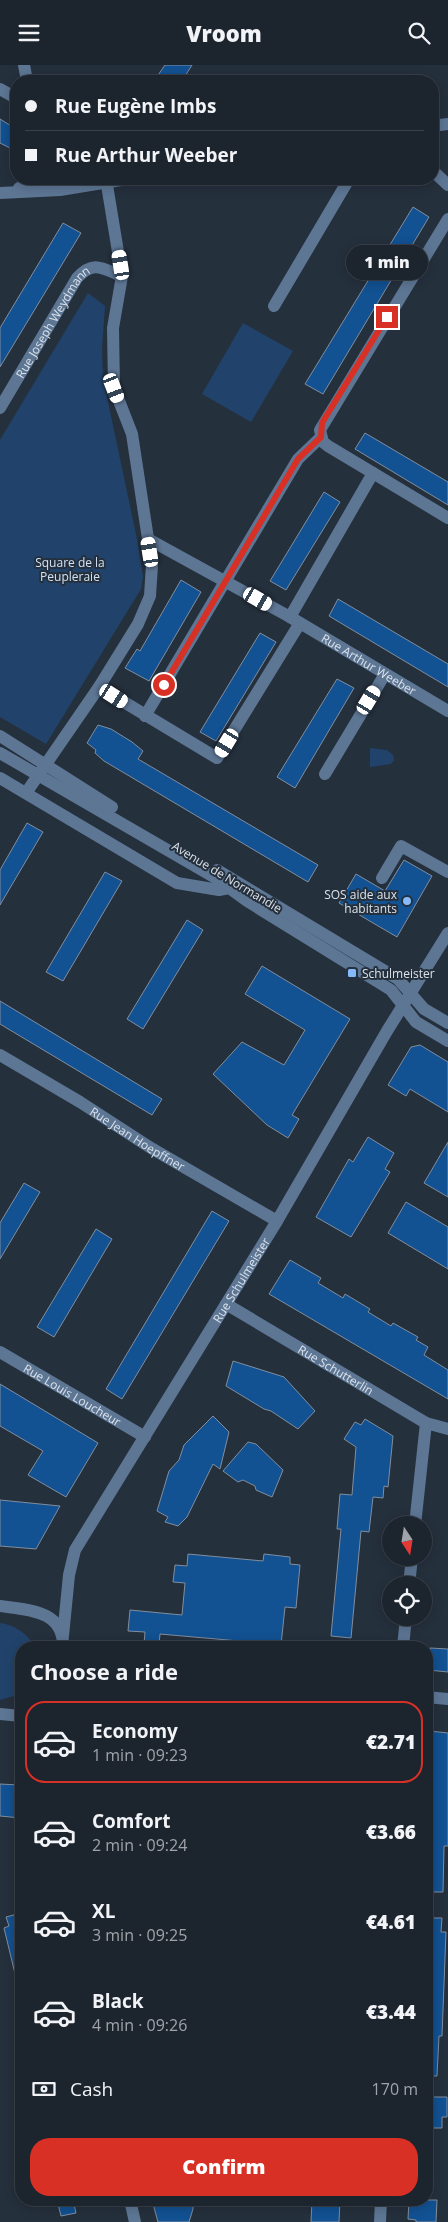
<!DOCTYPE html>
<html lang="en">
<head>
<meta charset="utf-8">
<style>
  :root { --surface:#1c242e; --page:#29303a; --text:#f1f3f6; --muted:#a0a4aa; --line:#3a414a; --accent:#d93025 }
  body { margin:0; font-family:"Open Sans",sans-serif; background:var(--page); color:var(--text); height:100vh; display:flex; flex-direction:column; font-size:19px; white-space:nowrap }
  * { box-sizing:border-box; margin:0 }
  p { font-size:16px; color:var(--muted) }
  .icon { flex:none; width:28px; height:28px; fill:none; stroke:currentColor; stroke-width:2; stroke-linecap:round; stroke-linejoin:round }
  .map { position:relative; flex:1; overflow:hidden }
  .details { position:absolute; left:15px; top:1576px; width:418px; height:565px; display:flex; flex-direction:column; background:var(--surface); border-radius:20px; box-shadow:0 2px 12px #0003,0 0 0 1px var(--line) }
  .details>* { flex:none }
  .guide { position:absolute; left:10px; top:10px; width:429px; height:110px; border-radius:20px; box-shadow:0 2px 12px #0003,0 0 0 1px var(--line); display:grid; align-content:center; height:110px; padding:0 15px; background:var(--surface) }
  .needle { width:32px; rotate:168deg }
  .tools { position:absolute; left:382px; top:1451px; display:grid; gap:10px }
  .tools a { display:grid; place-items:center; width:50px; height:50px; border-radius:50%; background:var(--surface); box-shadow:0 2px 12px #0003,0 0 0 1px var(--line); font-size:25px }
  .end { position:absolute; width:22px; height:22px; margin:-11px; border:6px solid #d93025; background:#fff; box-shadow:0 0 0 2px #fff }
  .from { border-radius:50% }
  .bubble { position:absolute; height:35px; border-radius:18px; background:var(--surface); box-shadow:0 2px 12px #0003,0 0 0 1px var(--line); font-size:16px; font-weight:800; line-height:35px; text-align:center }
  .car { position:absolute; width:15px; height:30px; margin:-15px -8px; border-radius:6px; box-shadow:0 0 4px 1px #0007; background:linear-gradient(#fff 24%,#345 0 40%,#fff 0 76%,#345 0 86%,#fff 0) }
  .guide b { display:flex; align-items:center; gap:18px; height:48px; font-size:19px }
  .guide b+b { border-top:1px solid var(--line) }
  .guide i { width:12px; height:12px; background:var(--text) }
  ul { padding:0; list-style:none }
  li { display:flex; align-items:center; gap:15px; height:82px; margin:0 10px 8px; padding:0 5px; border:2px solid transparent; border-radius:20px }
  li div { flex:1 }
  li b { display:block; font-size:19px }
  li em { font-style:normal; font-weight:800 }
  li.active { border-color:var(--accent) }
  li>.icon { width:45px; height:45px; stroke-width:1.5 }
  h2 { padding:0 15px; font-size:22px; line-height:60px }
  .pay { display:flex; align-items:center; gap:12px; height:55px; padding:0 15px; font-size:19px }
  .pay p { margin-inline-start:auto }
  .primary-button { display:flex; gap:10px; margin-top:auto; padding:10px 15px }
  .primary-button a { flex:1; height:58px; border-radius:20px; background:var(--accent); color:#fff; font-size:20px; font-weight:800; line-height:58px; text-align:center }
  header { display:flex; justify-content:space-between; align-items:center; height:65px; padding:0 15px; background:var(--surface); font-size:22px; font-weight:800 }
  .map>svg:first-child { display:block }
  .green { fill:#21436b }
  .building { fill:#125192; stroke:#818e9e }
  .lines { fill:none; stroke-linecap:round; stroke-linejoin:round }
  .minor { stroke:#5d7694; stroke-width:12 }
  .route { stroke:#d93025; stroke-width:6 }
  .poi-dot { fill:#85bbfb; stroke:#25303d; stroke-width:2 }
  .labels { text-anchor:middle; dominant-baseline:central; stroke-width:4; stroke-linejoin:round; paint-order:stroke }
  .street-label { font-size:12px; fill:#dbe2ea; stroke:#25303d }
  .park-label { font-size:12px; fill:#d2e2f4; stroke:#25303d }
  .poi-label { font-size:12px; fill:#dbe2ea; stroke:#25303d; text-anchor:end }
</style>
</head>
<body>
<header><svg class="icon" aria-label="menu" viewBox="0 0 24 24"><path d="M4 6h16M4 12h16M4 18h16"/></svg>Vroom<svg class="icon" aria-label="search" viewBox="0 0 24 24"><circle cx="10" cy="10" r="6"/><path d="M15 15l6 6"/></svg></header>
<div class="map">
<svg width="448" height="2157" viewBox="0 0 448 2157">
  <rect width="100%" height="100%" fill="#25303d"/>
  <!-- green -->
  <g class="green">
    <polygon points="88,228 105,241 102,284 103,313 138,479 143,512 141,524 46,679 0,652 0,375"/>
    <polygon points="243,258 293,286 251,357 202,329"/>
    <polygon points="370,683 387,685 393,690 394,695 391,699 370,702"/>
    <path d="M 0,1558 C 15,1560 28,1569 35,1582 L 21,1582 L 21,1629 L 0,1635 Z"/>
  </g>
  <!-- building -->
  <g class="building">
    <polygon points="165,0 192,0 182,16 154,16"/>
    <polygon points="0,54 16,64 16,86 0,78"/>
    <polygon points="413,142 429,152 323,329 305,319"/>
    <polygon points="63,158 81,168 0,302 0,263"/>
    <polygon points="365,368 448,417 448,440 355,384"/>
    <polygon points="324,427 340,437 286,525 270,516"/>
    <polygon points="181,515 201,527 149,616 125,603 137,584 140,586"/>
    <polygon points="338,534 448,599 448,622 329,551"/>
    <polygon points="260,568 276,577 216,676 200,667"/>
    <polygon points="337,614 354,623 295,723 277,712"/>
    <polygon points="98,660 111,664 132,677 143,686 138,694 318,800 308,817 104,696 95,688 96,685 87,678"/>
    <polygon points="27,758 43,767 0,840 0,805"/>
    <polygon points="404,795 432,811 397,872 339,838 356,809 385,826"/>
    <polygon points="105,807 122,816 63,916 46,907"/>
    <polygon points="187,855 203,865 143,964 127,954"/>
    <polygon points="262,901 350,954 292,1050 299,1054 288,1073 267,1060 213,1009 242,977 284,1000 305,965 245,929"/>
    <polygon points="0,936 162,1034 152,1050 0,959"/>
    <polygon points="420,980 448,997 448,1047 410,1024 406,1031 388,1020 411,982"/>
    <polygon points="368,1072 394,1088 385,1104 390,1107 351,1172 316,1152 349,1094 353,1097"/>
    <polygon points="448,1077 448,1132 424,1118"/>
    <polygon points="24,1118 40,1127 0,1194 0,1158"/>
    <polygon points="406,1137 448,1162 448,1204 388,1168"/>
    <polygon points="212,1146 229,1156 122,1334 106,1324"/>
    <polygon points="96,1164 112,1174 54,1272 37,1262"/>
    <polygon points="290,1195 321,1213 318,1218 343,1233 345,1229 370,1244 368,1247 391,1261 393,1258 418,1272 416,1275 428,1282 424,1290 448,1305 448,1334 269,1229"/>
    <polygon points="233,1296 284,1312 315,1346 298,1364 271,1346 264,1344 226,1321"/>
    <polygon points="0,1319 98,1378 66,1432 28,1410 43,1386 0,1361"/>
    <polygon points="213,1351 229,1367 220,1404 213,1399 187,1452 178,1461 165,1457 168,1452 157,1446 169,1406 179,1395 184,1380"/>
    <polygon points="365,1354 393,1371 388,1422 384,1421 383,1433 373,1432 369,1467 361,1466 351,1573 331,1571 341,1464 337,1464 340,1429 352,1430 356,1382 344,1374 355,1357 361,1360"/>
    <polygon points="248,1377 256,1379 283,1405 272,1432 256,1425 255,1421 243,1415 238,1417 223,1406"/>
    <polygon points="0,1435 60,1441 36,1484 0,1481"/>
    <polygon points="188,1489 263,1496 264,1489 290,1492 290,1499 300,1500 296,1543 285,1542 281,1580 256,1578 255,1582 239,1582 239,1576 160,1569 159,1580 152,1580 144,1579 145,1567 128,1566 130,1545 182,1550 185,1518 173,1517 175,1500 187,1501"/>
    <polygon points="430,1583 448,1584 448,1607 428,1605"/>
    <polygon points="430,1666 448,1668 448,1781 444,1781 443,1827 426,1827 427,1715 430,1715 432,1690 427,1689"/>
    <polygon points="0,1719 19,1720 18,1731 21,1731 21,1753 0,1751"/>
    <polygon points="21,1848 21,1912 16,1913 4,1863 9,1861 6,1852"/>
    <polygon points="426,1853 442,1853 441,1867 446,1867 442,1971 439,1971 437,2011 426,2011"/>
    <polygon points="433,2032 447,2032 447,2052 442,2052 442,2063 426,2063 426,2040 433,2041"/>
    <polygon points="57,2135 73,2135 76,2148 61,2151"/>
    <polygon points="152,2135 193,2135 193,2144 189,2157 158,2157"/>
    <polygon points="312,2135 340,2135 339,2157 311,2157"/>
    <polygon points="409,2135 437,2135 436,2157 416,2157 416,2155 408,2154"/>
  </g>
  <g class="lines">
    <!-- minor -->
    <g class="minor">
      <polyline points="24,0 27,16"/>
      <polyline points="0,24 16,33"/>
      <polyline points="432,61 448,59"/>
      <polyline points="432,105 448,120"/>
      <polyline points="19,123 46,114"/>
      <polyline points="0,128 60,125 127,114"/>
      <polyline points="448,154 320,365 323,377 328,381 448,453"/>
      <polyline points="274,241 349,114"/>
      <path id="s1" d="M 0,343 L 77,213 C 93,195 102,203 122,211"/>
      <path id="s2" d="M 148,474 L 290,552 L 448,646"/>
      <polyline points="290,552 373,408"/>
      <polyline points="99,622 217,693 300,558"/>
      <polyline points="145,651 298,394 321,372"/>
      <polyline points="0,671 112,742"/>
      <polyline points="0,688 214,812 247,836 391,925 416,957 448,976"/>
      <polyline points="325,709 385,609"/>
      <polyline points="0,713 177,818 219,825 229,823"/>
      <polyline points="26,728 99,622 138,559 150,531 152,500 132,369 114,323 113,263 122,211 106,114"/>
      <polyline points="217,805 398,914 424,944 448,958"/>
      <polyline points="382,813 401,781 448,807"/>
      <path id="s3" d="M 0,990 L 80,1037 L 151,1083 L 277,1156"/>
      <path id="s4" d="M 226,1239 L 426,1358 L 448,1364"/>
      <path id="s5" d="M 0,1287 L 145,1372"/>
      <polyline points="415,1460 426,1358"/>
      <polyline points="409,1520 412,1492"/>
      <path d="M 0,1541 C 28,1545 64,1545 63,1582"/>
      <path id="s6" d="M 63,1571 L 69,1510 L 75,1485 L 277,1156 L 387,966 L 448,868"/>
      <polyline points="403,1582 406,1552"/>
      <polyline points="426,1632 448,1634"/>
      <polyline points="0,1649 21,1651"/>
      <polyline points="130,2135 135,2157"/>
      <polyline points="380,2157 381,2135"/>
    </g>
  </g>
  <g class="lines">
    <!-- route -->
    <polyline class="route" points="164,620 298,394 321,372 322,358 387,252"/>
  </g>
  <!-- markers -->
  <g class="poi-dot">
    <circle cx="407" cy="836" r="5"/>
    <rect x="347" y="903" width="10" height="10" rx="2.5"/>
  </g>
  <g class="labels">
    <!-- street labels -->
    <g class="street-label">
      <text stroke="none"><textPath href="#s1" startOffset="101">Rue Joseph Weydmann</textPath></text>
      <text stroke="none"><textPath href="#s2" startOffset="254">Rue Arthur Weeber</textPath></text>
      <text transform="translate(227 812) rotate(31)">Avenue de Normandie</text>
      <text stroke="none"><textPath href="#s3" startOffset="161">Rue Jean Hoepffner</textPath></text>
      <text stroke="none"><textPath href="#s6" startOffset="404">Rue Schulmeister</textPath></text>
      <text stroke="none"><textPath href="#s4" startOffset="128">Rue Schutterlin</textPath></text>
      <text stroke="none"><textPath href="#s5" startOffset="84">Rue Louis Loucheur</textPath></text>
    </g>
    <!-- park labels -->
    <g class="park-label">
      <text x="70" y="497">Square de la<tspan x="70" dy="14">Peupleraie</tspan></text>
    </g>
    <!-- poi labels -->
    <g class="poi-label">
      <text x="397" y="829">SOS aide aux<tspan x="397" dy="14">habitants</tspan></text>
      <text x="362" y="908" text-anchor="start">Schulmeister</text>
    </g>
  </g>
</svg>
<div class="tools">
<a><svg class="needle" viewBox="-14 -14 28 28"><path d="M0-13l5 13h-10z" fill="#e53935"/><path d="M0 13l5-13h-10z" fill="#a0a4aa"/></svg></a>
<a><svg class="icon" aria-label="locate" viewBox="0 0 24 24"><circle cx="12" cy="12" r="6"/><path d="M12 2v4M12 18v4M2 12h4M18 12h4"/></svg></a>
</div>
<i class="end from" style="left:164px;top:620px"></i>
<i class="end" style="left:387px;top:252px"></i>
<div class="bubble" style="left:346px;top:180px;width:82px">1 min</div>
<i class="car" style="left:121px;top:200px;rotate:351deg"></i>
<i class="car" style="left:114px;top:323px;rotate:159deg"></i>
<i class="car" style="left:150px;top:487px;rotate:351deg"></i>
<i class="car" style="left:258px;top:534px;rotate:120deg"></i>
<i class="car" style="left:114px;top:631px;rotate:122deg"></i>
<i class="car" style="left:369px;top:635px;rotate:31deg"></i>
<i class="car" style="left:227px;top:678px;rotate:211deg"></i>
<div class="guide">
<b><i class="from"></i>Rue Eugène Imbs</b>
<b><i></i>Rue Arthur Weeber</b>
</div>
<section class="details">
<h2>Choose a ride</h2>
<ul>
<li class="active"><svg class="icon" aria-label="car" viewBox="0 0 24 24"><path d="M5 17H2v-5l4-1 3-4h7l3 4 3 1v5h-3M9 17h6M6 11h13"/><circle cx="7" cy="17" r="2"/><circle cx="17" cy="17" r="2"/></svg><div><b>Economy</b><p>1 min · 09:23</p></div><em>€2.71</em></li>
<li><svg class="icon" aria-label="car" viewBox="0 0 24 24"><path d="M5 17H2v-5l4-1 3-4h7l3 4 3 1v5h-3M9 17h6M6 11h13"/><circle cx="7" cy="17" r="2"/><circle cx="17" cy="17" r="2"/></svg><div><b>Comfort</b><p>2 min · 09:24</p></div><em>€3.66</em></li>
<li><svg class="icon" aria-label="car" viewBox="0 0 24 24"><path d="M5 17H2v-5l4-1 3-4h7l3 4 3 1v5h-3M9 17h6M6 11h13"/><circle cx="7" cy="17" r="2"/><circle cx="17" cy="17" r="2"/></svg><div><b>XL</b><p>3 min · 09:25</p></div><em>€4.61</em></li>
<li><svg class="icon" aria-label="car" viewBox="0 0 24 24"><path d="M5 17H2v-5l4-1 3-4h7l3 4 3 1v5h-3M9 17h6M6 11h13"/><circle cx="7" cy="17" r="2"/><circle cx="17" cy="17" r="2"/></svg><div><b>Black</b><p>4 min · 09:26</p></div><em>€3.44</em></li>
</ul>
<div class="pay"><svg class="icon" aria-label="cash" viewBox="0 0 24 24"><path d="M3 7h18v10H3z"/><circle cx="12" cy="12" r="2"/></svg>Cash<p>170 m</p></div>
<div class="primary-button"><a>Confirm</a></div>
</section>
</div>
</body>
</html>
